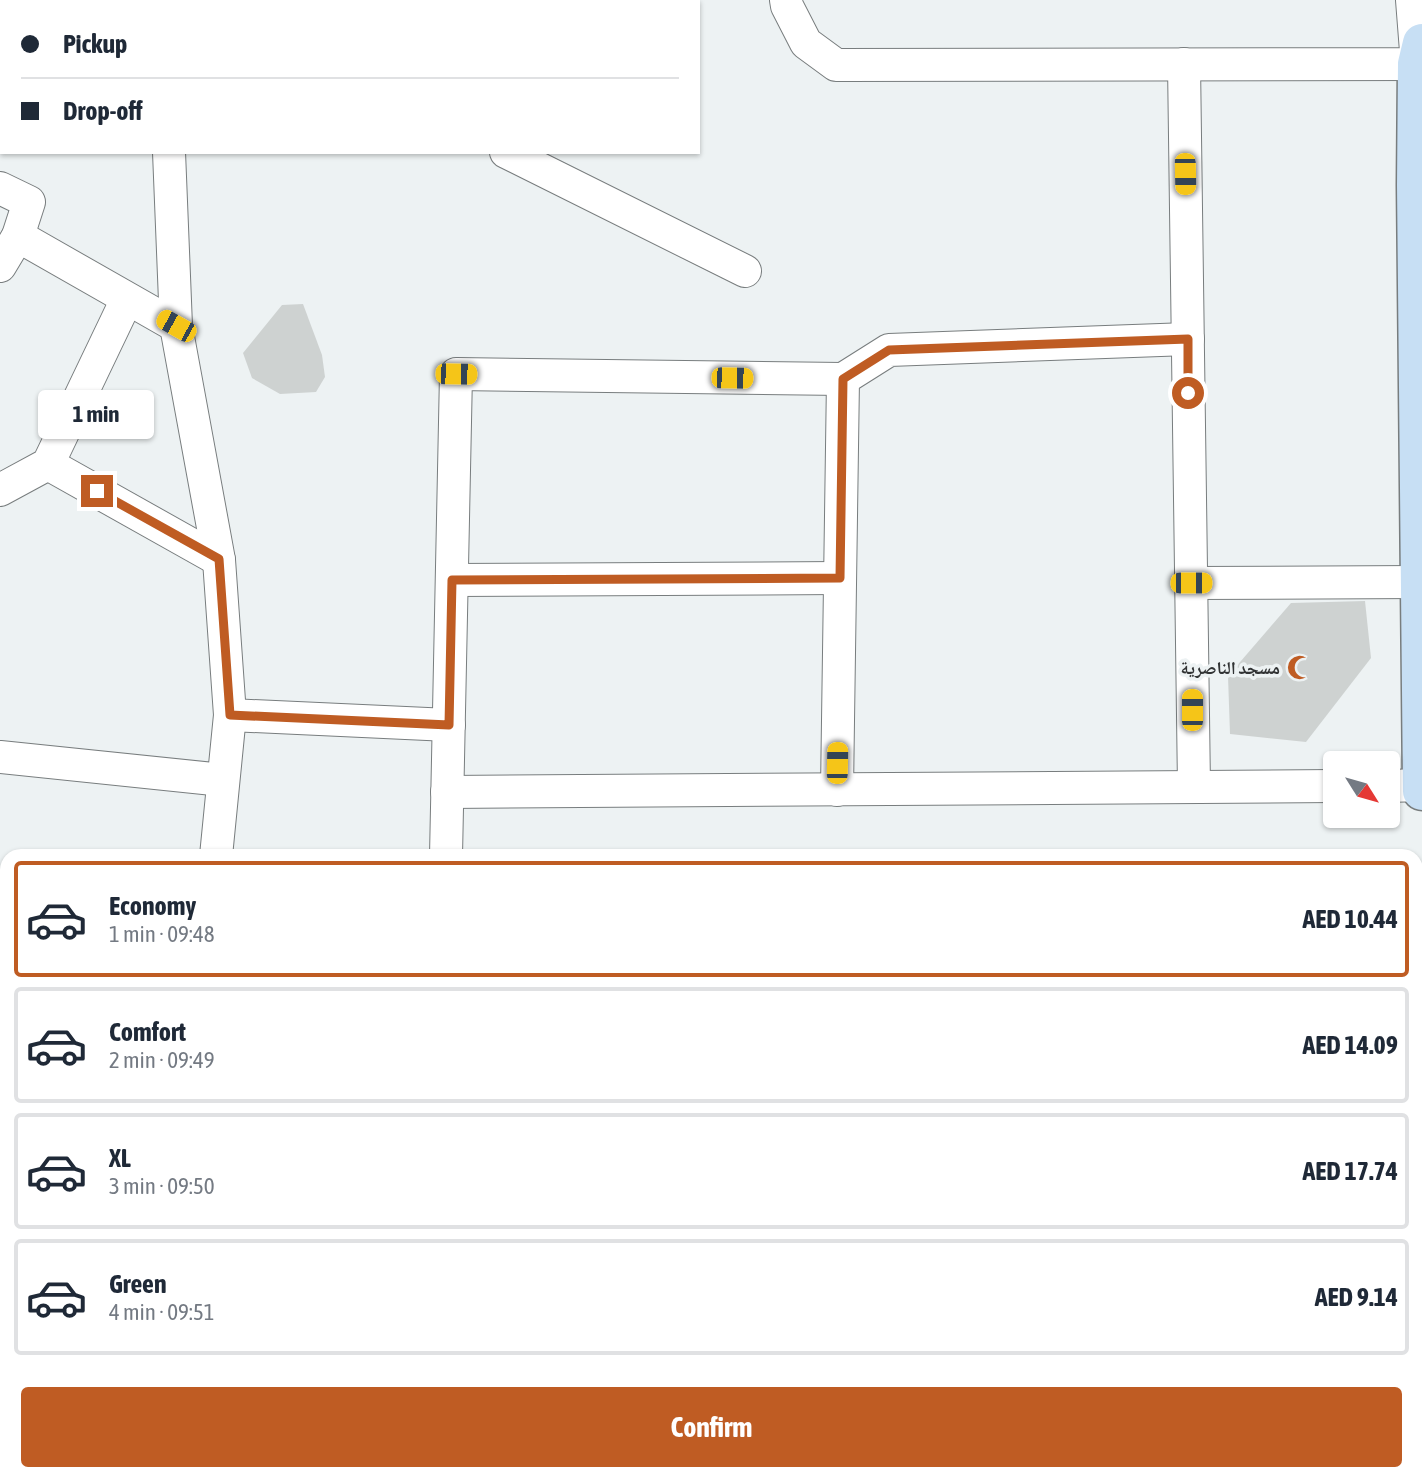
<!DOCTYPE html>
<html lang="en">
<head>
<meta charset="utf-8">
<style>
  :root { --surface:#fff; --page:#f2f2f3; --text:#1f2937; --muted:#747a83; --line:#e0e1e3; --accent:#bf5c23 }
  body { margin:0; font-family:"Asap Condensed","Noto Naskh Arabic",sans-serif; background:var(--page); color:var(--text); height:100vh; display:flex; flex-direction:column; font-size:26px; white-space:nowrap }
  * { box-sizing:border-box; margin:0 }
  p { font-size:23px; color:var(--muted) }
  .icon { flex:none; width:38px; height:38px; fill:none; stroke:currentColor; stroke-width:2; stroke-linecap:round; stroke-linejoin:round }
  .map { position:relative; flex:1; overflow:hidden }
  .sheet { position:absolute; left:0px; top:849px; width:1423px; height:632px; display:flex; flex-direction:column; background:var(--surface); border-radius:21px 21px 0 0; box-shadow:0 2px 5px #0004 }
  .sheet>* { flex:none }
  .hud { position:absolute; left:0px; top:0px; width:700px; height:154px; box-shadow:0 2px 5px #0004; display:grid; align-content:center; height:154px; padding:0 21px; background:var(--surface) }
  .needle { width:46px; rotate:127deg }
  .tools { position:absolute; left:1323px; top:751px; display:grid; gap:14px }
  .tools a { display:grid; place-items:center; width:77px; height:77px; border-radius:7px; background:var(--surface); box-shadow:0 2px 5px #0004; font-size:35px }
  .end { position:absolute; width:32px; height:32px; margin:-16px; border:9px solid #bf5c23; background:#fff; box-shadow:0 0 0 4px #fff }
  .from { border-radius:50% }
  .bubble { position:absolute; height:49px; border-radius:7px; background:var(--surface); box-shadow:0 2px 5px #0004; font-size:23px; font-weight:700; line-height:49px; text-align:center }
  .car { position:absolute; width:21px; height:42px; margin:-21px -10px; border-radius:9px; box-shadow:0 0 5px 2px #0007; background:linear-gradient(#f5c518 24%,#345 0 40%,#f5c518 0 76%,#345 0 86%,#f5c518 0) }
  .hud b { display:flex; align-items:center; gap:24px; height:66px; font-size:26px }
  .hud b+b { border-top:2px solid var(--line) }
  .hud i { width:18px; height:18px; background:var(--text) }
  ul { padding:12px 0 0; list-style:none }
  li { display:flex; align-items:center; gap:21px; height:116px; margin:0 14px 10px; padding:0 7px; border:4px solid var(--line); border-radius:7px }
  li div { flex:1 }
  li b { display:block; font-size:26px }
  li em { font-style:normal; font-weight:700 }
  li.current { border-color:var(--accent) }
  li>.icon { width:63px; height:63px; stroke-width:1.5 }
  .cta { display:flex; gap:14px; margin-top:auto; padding:14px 21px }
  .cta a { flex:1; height:80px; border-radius:7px; background:var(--accent); color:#fff; font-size:28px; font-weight:700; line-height:80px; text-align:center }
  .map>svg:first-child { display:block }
  .building { fill:#ced2d1 }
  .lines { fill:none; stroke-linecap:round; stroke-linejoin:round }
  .minor-casing { stroke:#787d7e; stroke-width:34 }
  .secondary-casing { stroke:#787d7e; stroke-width:41 }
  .minor { stroke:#fff; stroke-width:32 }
  .secondary { stroke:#c7dff4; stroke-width:38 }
  .route { stroke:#bf5c23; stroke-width:9 }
  .labels { text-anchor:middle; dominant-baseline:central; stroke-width:7; stroke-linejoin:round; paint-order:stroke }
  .poi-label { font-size:18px; font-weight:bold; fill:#313334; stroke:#edf2f3; text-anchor:end }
</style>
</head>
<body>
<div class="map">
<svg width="1422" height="1479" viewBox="0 0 1422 1479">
  <rect width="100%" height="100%" fill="#edf2f3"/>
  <!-- building -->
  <g class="building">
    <polygon points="303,304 322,355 325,377 316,392 280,394 252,378 243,353 282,305"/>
    <polygon points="1365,601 1371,658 1306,742 1230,734 1228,676 1291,603"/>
  </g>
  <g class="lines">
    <defs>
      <g id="minor">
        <polyline points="148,0 149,2"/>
        <polyline points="786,0 787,6 806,43 836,65 1417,64 1412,0"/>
        <polyline points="426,2 427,0"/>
        <polyline points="1184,64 1194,787"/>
        <polyline points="169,152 176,326 219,560 230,715 216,856"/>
        <polyline points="506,152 745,271"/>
        <polyline points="0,188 29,202 18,236 0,266"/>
        <polyline points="18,236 176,326"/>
        <polyline points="48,464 219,560"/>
        <polyline points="0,490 48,464 127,299"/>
        <polyline points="452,580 840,578"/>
        <polyline points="1191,583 1419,582"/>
        <polyline points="230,715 449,725"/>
        <polyline points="0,757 223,780"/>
        <polyline points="1388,786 1422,785"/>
        <polyline points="837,790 843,379 889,350 1188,339"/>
        <polyline points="447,792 1335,786"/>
        <polyline points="446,856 456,374 843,379"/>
        <polyline points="0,1016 7,1017"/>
        <polyline points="1416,1023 1422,1024"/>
        <polyline points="1126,1479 1130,1474"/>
      </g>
      <g id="secondary">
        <polyline points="1422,43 1417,64 1416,185 1422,791"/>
        <polyline points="1416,1150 1422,1108"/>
        <polyline points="1416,1420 1422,1392"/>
        <polyline points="1349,1479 1350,1474"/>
        <polyline points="1403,1479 1404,1474"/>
      </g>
    </defs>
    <!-- minor casing -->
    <use href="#minor" class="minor-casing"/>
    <!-- secondary casing -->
    <use href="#secondary" class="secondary-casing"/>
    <!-- minor -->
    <use href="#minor" class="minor"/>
    <!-- secondary -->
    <use href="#secondary" class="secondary"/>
  </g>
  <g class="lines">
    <!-- route -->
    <polyline class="route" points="97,491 219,559 230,715 449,725 452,580 840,578 843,379 889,350 1188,339 1188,393"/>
  </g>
  <!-- icons -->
  <defs>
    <symbol id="mosque-bare" viewBox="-9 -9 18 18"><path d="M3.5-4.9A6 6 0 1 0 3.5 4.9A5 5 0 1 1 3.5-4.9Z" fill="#bf5c23" stroke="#edf2f3" stroke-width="2.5" paint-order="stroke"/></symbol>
  </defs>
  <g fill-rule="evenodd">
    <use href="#mosque-bare" x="1282" y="650" width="35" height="35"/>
  </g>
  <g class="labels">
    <!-- poi labels -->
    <g class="poi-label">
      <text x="1280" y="667">مسجد الناصرية</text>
    </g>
  </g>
</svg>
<div class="tools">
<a><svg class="needle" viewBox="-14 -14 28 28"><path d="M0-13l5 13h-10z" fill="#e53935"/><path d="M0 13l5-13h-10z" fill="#747a83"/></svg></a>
</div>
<i class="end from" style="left:1188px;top:393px"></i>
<i class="end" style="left:97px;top:491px"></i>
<div class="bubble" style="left:38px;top:390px;width:116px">1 min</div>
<i class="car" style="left:1185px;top:174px;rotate:179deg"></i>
<i class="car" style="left:176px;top:326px;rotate:299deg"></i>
<i class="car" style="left:456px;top:374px;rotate:91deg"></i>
<i class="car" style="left:732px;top:378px;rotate:91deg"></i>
<i class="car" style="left:1191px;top:583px;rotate:90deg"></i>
<i class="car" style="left:1192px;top:710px;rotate:0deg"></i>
<i class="car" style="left:837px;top:763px;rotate:1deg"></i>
<div class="hud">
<b><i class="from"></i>Pickup</b>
<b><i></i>Drop-off</b>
</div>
<section class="sheet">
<ul>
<li class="current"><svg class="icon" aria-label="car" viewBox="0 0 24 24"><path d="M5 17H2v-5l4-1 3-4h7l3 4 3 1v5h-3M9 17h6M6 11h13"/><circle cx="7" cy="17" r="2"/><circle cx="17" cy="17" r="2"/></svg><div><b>Economy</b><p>1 min · 09:48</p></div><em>AED 10.44</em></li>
<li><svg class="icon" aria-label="car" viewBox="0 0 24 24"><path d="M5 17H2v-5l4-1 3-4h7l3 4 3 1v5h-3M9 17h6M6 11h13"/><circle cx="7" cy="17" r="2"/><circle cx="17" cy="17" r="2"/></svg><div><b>Comfort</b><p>2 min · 09:49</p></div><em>AED 14.09</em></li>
<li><svg class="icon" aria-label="car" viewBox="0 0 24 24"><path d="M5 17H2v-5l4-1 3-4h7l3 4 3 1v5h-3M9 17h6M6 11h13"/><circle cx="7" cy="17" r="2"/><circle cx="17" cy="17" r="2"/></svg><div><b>XL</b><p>3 min · 09:50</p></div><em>AED 17.74</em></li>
<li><svg class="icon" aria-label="car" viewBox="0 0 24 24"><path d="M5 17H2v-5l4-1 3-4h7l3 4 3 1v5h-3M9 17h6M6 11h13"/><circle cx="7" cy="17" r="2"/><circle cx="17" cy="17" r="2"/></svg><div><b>Green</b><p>4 min · 09:51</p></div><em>AED 9.14</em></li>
</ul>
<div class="cta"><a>Confirm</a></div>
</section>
</div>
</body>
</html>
